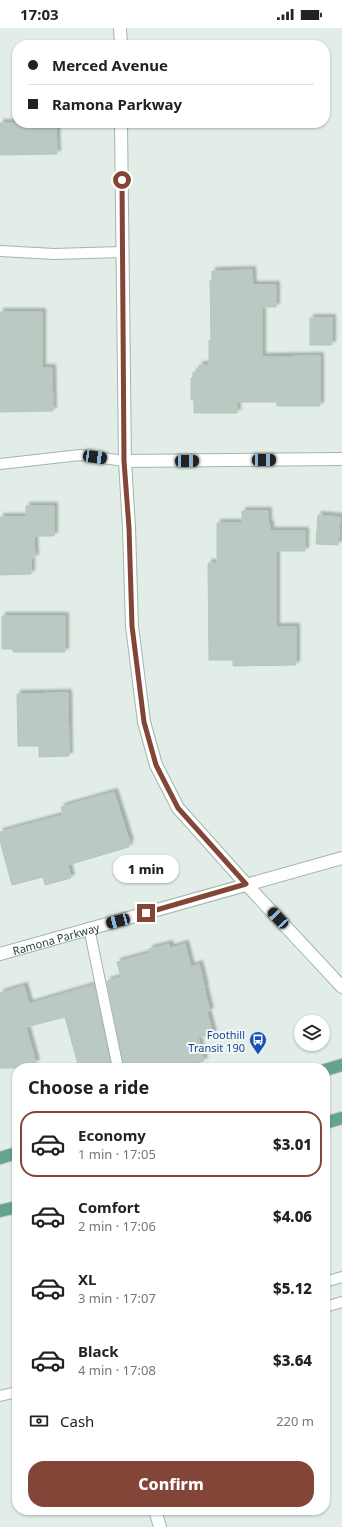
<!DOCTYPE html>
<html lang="en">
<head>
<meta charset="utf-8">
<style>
  :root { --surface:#fff; --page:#f6f6f6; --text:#222; --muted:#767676; --line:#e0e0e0; --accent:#824538 }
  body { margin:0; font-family:"Noto Sans",sans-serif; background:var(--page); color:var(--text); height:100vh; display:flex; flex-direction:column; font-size:15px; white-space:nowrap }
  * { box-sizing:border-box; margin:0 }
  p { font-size:13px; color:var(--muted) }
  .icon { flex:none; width:22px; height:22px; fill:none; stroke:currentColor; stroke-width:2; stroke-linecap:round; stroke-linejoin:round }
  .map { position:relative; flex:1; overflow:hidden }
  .drawer { position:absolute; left:12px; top:1035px; width:318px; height:452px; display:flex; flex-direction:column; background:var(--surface); border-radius:16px; box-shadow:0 1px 3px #0004 }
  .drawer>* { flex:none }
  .hud { position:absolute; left:12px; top:12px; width:318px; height:88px; border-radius:16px; box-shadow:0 1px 3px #0004; display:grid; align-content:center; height:88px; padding:0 16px; background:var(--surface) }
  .tools { position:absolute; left:294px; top:987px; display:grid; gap:8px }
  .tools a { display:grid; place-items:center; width:36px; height:36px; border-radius:50%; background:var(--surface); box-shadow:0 1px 3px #0004; font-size:20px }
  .end { position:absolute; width:18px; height:18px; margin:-9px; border:5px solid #824538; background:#fff; box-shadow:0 0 0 2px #fff }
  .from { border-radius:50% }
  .bubble { position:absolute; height:28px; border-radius:14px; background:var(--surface); box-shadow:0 1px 3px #0004; font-size:13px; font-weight:800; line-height:28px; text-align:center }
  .car { position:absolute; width:12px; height:24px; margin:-12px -6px; border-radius:5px; box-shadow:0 0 3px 1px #0007; background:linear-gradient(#222 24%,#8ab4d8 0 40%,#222 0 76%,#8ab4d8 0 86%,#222 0) }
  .hud b { display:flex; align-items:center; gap:14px; height:38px; font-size:15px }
  .hud b+b { border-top:1px solid var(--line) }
  .hud i { width:10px; height:10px; background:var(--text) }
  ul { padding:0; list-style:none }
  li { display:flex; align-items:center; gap:12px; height:66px; margin:0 8px 6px; padding:0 8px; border:2px solid transparent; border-radius:16px }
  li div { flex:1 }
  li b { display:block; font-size:15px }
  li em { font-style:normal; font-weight:800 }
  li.current { border-color:var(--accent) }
  li>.icon { width:36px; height:36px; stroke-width:1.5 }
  h2 { padding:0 16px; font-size:18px; line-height:48px }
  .pay { display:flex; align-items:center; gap:10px; height:44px; padding:0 16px; font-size:15px }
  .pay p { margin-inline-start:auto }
  .button { display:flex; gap:8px; margin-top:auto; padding:8px 16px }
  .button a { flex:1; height:46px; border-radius:16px; background:var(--accent); color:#fff; font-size:16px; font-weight:800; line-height:46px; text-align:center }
  .status { display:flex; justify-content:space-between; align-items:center; height:28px; padding:0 20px; background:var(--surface); direction:ltr }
  .status svg { height:11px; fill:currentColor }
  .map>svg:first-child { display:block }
  .building { fill:#bacac2; stroke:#b4c7bd; filter:url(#shadow) }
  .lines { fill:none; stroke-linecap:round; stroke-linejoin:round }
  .service-casing { stroke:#a4b5ae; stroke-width:12 }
  .minor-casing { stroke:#a4b5ae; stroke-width:14 }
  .tertiary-casing { stroke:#a4b5ae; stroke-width:14 }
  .primary-casing { stroke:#c1c9c6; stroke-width:14 }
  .service { stroke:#fff; stroke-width:10 }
  .minor { stroke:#fff; stroke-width:12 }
  .tertiary { stroke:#fff; stroke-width:12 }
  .primary { stroke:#64a48f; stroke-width:12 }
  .route { stroke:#824538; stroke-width:5 }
  .labels { text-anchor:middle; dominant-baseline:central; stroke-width:4; stroke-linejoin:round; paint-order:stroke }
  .street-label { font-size:11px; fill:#213e34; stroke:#f2f9f5 }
  .transit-label { font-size:11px; fill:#164399; stroke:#f2f9f5; text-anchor:end }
</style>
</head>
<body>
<div class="status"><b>17:03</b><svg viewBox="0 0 49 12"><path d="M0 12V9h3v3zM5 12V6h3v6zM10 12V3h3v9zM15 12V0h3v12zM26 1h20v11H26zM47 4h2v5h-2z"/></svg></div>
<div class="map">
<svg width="342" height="1499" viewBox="0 0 342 1499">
  <defs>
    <filter id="shadow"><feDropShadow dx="3.5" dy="-3.5" stdDeviation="1" flood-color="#0004"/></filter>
  </defs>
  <rect width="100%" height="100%" fill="#e2ede7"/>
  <!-- building -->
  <g class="building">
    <polygon points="0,95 56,95 57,126 0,127"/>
    <polygon points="252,242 253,257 276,257 276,279 262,279 262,329 320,328 320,378 277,378 277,374 237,374 237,385 194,385 194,372 191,372 191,350 193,350 193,344 199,344 199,337 209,337 209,312 211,312 210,253 212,253 212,243"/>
    <polygon points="0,284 42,284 42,340 52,340 53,383 0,384"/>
    <rect x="310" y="290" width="22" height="27"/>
    <polygon points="26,478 54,478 54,508 34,508 35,530 31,530 31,546 0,547 0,489 26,489"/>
    <polygon points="242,483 268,483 268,496 270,496 270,503 305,503 305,523 276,523 276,599 296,599 296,637 233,638 233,632 209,632 208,535 217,535 217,495 242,495"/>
    <polygon points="318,487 340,489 338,517 316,516"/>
    <polygon points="2,588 65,588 65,624 13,624 13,621 2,621"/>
    <polygon points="68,665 69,728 39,729 39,718 18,718 17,666"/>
    <polygon points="114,764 130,815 128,816 129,819 68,837 71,850 45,857 43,849 12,857 0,813 0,804 63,787 61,779"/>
    <polygon points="169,916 170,920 185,916 191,939 199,936 205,960 204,960 210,983 207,984 213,1006 198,1010 204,1033 179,1040 124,1040 107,953 121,949 117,934 150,925 149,921"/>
    <polygon points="94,957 111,1040 79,1040 65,989 26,999 36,1035 20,1040 0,1040 0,965 24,958 29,976"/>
  </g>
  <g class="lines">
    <defs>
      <g id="service">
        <polyline points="0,223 54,226 122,224"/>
        <polyline points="0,436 80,427 125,433"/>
        <polyline points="89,900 118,1040"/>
        <polyline points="325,1254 342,1249"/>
        <polyline points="325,1279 342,1274"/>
        <polyline points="0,1368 17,1364"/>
      </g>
      <g id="minor">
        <polyline points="125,433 342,431"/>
        <path id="s1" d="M 0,926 L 342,830"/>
        <polyline points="155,1482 160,1499"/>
      </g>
      <g id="tertiary">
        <polyline points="120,0 121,17"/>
        <polyline points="121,95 125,433 129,500 132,598 144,694 156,737 178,780 246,856 342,959"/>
      </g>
      <g id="primary">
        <polyline points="325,1042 342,1037"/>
        <polyline points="325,1095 342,1090"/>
        <polyline points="0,1130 17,1125"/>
        <polyline points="0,1183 17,1179"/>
      </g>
    </defs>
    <!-- service casing -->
    <use href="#service" class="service-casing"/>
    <!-- minor casing -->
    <use href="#minor" class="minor-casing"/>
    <!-- tertiary casing -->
    <use href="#tertiary" class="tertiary-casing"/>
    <!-- primary casing -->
    <use href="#primary" class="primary-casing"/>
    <!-- service -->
    <use href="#service" class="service"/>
    <!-- minor -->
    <use href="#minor" class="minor"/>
    <!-- tertiary -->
    <use href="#tertiary" class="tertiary"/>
    <!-- primary -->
    <use href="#primary" class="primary"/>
  </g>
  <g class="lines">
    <!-- route -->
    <polyline class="route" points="122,152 124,433 129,500 132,598 144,694 156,737 178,780 246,856 146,885"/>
  </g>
  <!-- icons -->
  <defs>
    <symbol id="bus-pin" viewBox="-11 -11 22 30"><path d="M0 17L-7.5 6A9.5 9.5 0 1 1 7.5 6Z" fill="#1a4fb4" stroke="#f2f9f5"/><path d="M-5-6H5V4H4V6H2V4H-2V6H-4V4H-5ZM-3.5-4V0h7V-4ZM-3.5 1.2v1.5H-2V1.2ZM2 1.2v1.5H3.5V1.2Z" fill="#fff"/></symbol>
  </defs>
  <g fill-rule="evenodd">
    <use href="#bus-pin" x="248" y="1002" width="20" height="27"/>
  </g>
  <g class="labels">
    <!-- street labels -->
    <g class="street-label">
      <text stroke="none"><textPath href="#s1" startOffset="58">Ramona Parkway</textPath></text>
    </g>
    <!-- transit labels -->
    <g class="transit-label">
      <text x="245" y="1006">Foothill<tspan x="245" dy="13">Transit 190</tspan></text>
    </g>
  </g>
</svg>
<div class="tools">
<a><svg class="icon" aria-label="layers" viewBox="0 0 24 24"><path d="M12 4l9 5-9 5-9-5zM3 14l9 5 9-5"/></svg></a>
</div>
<i class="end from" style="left:122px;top:152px"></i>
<i class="end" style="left:146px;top:885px"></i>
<div class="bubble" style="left:113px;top:827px;width:66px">1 min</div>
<i class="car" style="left:95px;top:429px;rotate:98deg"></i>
<i class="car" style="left:264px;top:432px;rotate:89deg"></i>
<i class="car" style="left:187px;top:433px;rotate:89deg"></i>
<i class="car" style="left:278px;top:890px;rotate:317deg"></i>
<i class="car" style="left:118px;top:893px;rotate:255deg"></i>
<div class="hud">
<b><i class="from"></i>Merced Avenue</b>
<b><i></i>Ramona Parkway</b>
</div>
<section class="drawer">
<h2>Choose a ride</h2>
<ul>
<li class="current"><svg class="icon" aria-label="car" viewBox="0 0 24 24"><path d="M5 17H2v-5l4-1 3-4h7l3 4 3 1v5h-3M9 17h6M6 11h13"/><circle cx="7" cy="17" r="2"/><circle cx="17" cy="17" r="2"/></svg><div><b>Economy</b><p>1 min · 17:05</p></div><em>$3.01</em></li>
<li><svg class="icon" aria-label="car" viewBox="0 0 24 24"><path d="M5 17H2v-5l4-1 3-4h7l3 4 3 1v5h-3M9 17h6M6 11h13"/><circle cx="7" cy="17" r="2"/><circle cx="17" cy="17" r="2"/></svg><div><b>Comfort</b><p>2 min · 17:06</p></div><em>$4.06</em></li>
<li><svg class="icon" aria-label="car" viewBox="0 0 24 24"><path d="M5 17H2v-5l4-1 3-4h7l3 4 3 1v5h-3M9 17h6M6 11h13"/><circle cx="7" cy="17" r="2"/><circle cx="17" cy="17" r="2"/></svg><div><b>XL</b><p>3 min · 17:07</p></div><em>$5.12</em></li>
<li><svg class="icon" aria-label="car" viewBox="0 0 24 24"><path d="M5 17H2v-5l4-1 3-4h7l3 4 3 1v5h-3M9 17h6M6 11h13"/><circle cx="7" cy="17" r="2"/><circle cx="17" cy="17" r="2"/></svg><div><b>Black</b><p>4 min · 17:08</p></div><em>$3.64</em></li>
</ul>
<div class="pay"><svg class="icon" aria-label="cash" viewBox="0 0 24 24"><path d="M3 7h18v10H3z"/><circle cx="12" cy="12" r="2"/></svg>Cash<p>220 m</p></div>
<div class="button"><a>Confirm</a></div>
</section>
</div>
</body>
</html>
